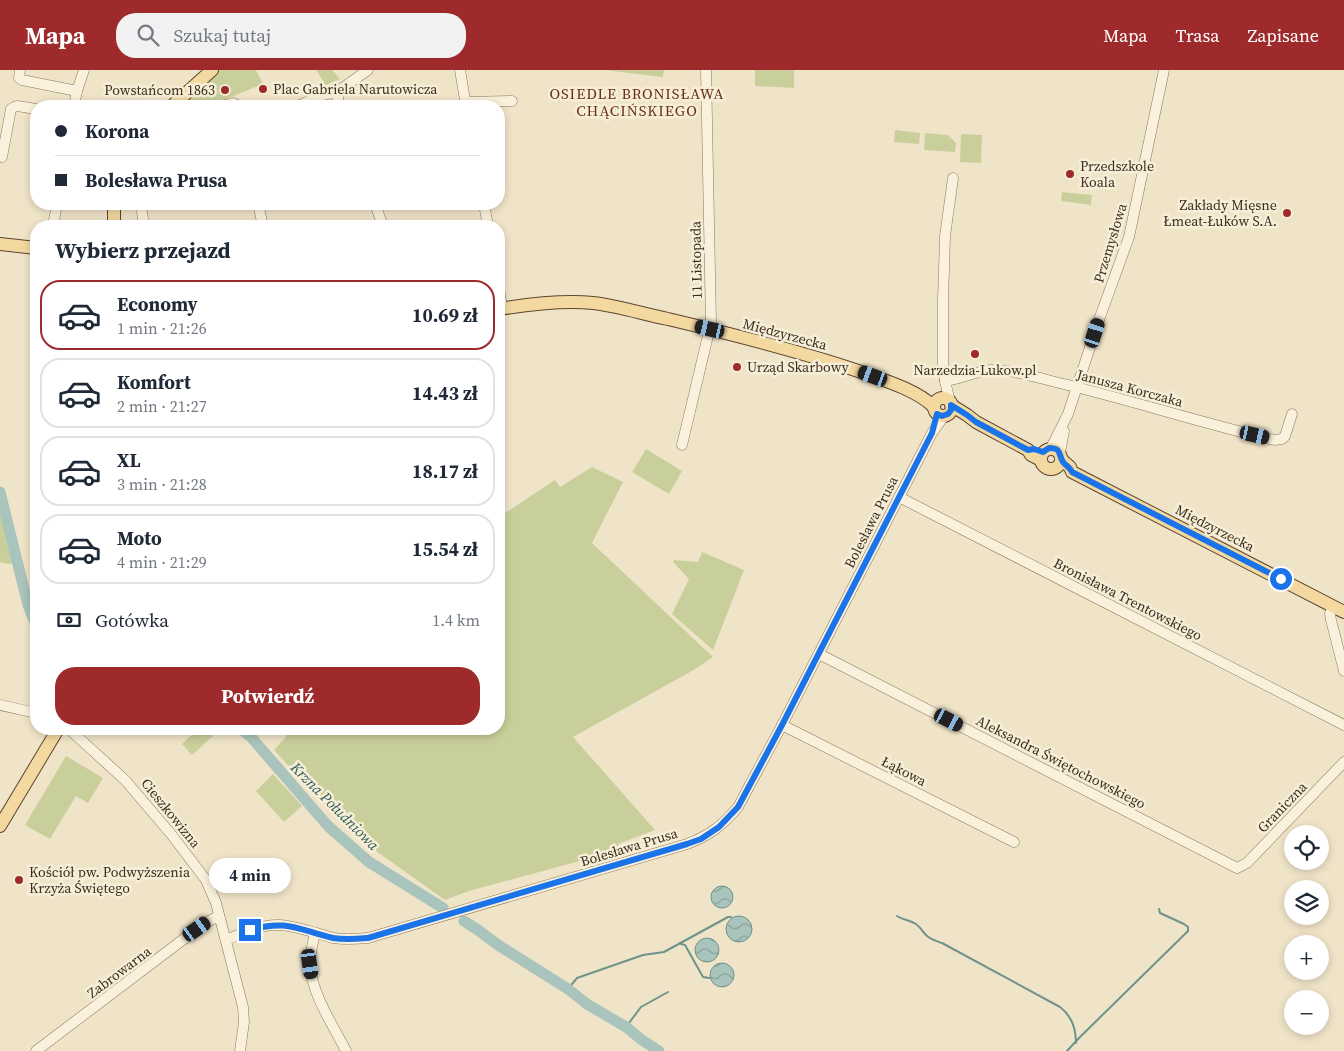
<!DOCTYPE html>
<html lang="pl">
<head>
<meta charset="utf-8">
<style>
  :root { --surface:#fff; --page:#f2f2f3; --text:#1f2937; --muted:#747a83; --line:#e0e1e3; --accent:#9e2a2b }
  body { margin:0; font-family:"Source Serif 4",serif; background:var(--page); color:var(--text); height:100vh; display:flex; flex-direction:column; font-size:19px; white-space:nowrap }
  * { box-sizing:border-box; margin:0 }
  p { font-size:16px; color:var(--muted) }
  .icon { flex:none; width:28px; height:28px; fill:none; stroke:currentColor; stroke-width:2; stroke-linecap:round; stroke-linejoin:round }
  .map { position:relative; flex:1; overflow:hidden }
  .side { position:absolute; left:30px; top:150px; width:475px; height:515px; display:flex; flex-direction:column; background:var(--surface); border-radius:20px; box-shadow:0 2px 8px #0003 }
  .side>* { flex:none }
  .guide { position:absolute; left:30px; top:30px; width:475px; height:110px; border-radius:20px; box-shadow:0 2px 8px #0003; display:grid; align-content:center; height:110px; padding:0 25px; background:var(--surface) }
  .buttons { position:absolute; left:1284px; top:755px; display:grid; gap:10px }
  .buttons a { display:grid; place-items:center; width:45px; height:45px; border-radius:50%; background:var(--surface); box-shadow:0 2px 8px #0003; font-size:25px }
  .end { position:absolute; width:22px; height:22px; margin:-11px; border:6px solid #1a73e8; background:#fff; box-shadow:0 0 0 2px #fff }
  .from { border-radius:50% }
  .bubble { position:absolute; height:35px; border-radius:18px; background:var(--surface); box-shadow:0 2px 8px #0003; font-size:16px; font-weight:700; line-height:35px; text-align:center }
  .car { position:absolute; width:15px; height:30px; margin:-15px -8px; border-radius:6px; box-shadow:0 0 4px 1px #0007; background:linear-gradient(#222 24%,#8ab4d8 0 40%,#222 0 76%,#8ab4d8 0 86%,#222 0) }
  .guide b { display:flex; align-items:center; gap:18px; height:48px; font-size:19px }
  .guide b+b { border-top:1px solid var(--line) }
  .guide i { width:12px; height:12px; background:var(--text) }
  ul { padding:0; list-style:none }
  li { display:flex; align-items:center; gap:15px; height:70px; margin:0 10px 8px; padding:0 15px; border:2px solid var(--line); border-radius:20px }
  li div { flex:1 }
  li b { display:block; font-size:19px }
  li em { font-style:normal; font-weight:700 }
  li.on { border-color:var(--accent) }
  li>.icon { width:45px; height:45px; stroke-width:1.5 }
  h2 { padding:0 25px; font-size:22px; line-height:60px }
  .pay { display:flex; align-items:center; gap:12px; height:55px; padding:0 25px; font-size:19px }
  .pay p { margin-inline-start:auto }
  .primary-button { display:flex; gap:10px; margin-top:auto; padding:10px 25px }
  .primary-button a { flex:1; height:58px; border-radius:20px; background:var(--accent); color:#fff; font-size:20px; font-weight:700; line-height:58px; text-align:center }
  header { display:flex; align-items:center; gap:30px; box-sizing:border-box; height:70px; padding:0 25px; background:var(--accent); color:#fff }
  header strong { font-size:24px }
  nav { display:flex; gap:28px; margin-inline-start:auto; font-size:18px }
  .search { width:350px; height:45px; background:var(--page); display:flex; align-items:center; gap:12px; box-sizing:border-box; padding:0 18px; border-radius:20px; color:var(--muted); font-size:19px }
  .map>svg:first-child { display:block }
  .green { fill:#c9cf9b }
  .water { fill:url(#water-waves); stroke:#6f938a }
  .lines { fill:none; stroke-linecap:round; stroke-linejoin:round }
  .stream { stroke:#6f938a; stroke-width:2 }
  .river { stroke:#a9c4bc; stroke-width:11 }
  .minor-casing { stroke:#8d765c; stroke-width:11 }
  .major-casing { stroke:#5b4430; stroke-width:14 }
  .minor { stroke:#faf1dc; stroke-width:10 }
  .major { stroke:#f3d9a0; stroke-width:12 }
  .route { stroke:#1a73e8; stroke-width:6 }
  .poi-dot { fill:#9e2a2b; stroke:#f7eed8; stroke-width:2 }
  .labels { text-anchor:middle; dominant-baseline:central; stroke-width:5; stroke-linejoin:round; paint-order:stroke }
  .poi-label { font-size:14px; fill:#3d2e20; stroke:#f7eed8; text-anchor:start }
  .street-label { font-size:14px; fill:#3d2e20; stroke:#f7eed8 }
  .neighbourhood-label { font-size:15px; letter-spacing:1px; fill:#6b2e1e; stroke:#f7eed8 }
  .water-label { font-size:15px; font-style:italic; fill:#2f5d5a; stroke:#f7eed8 }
</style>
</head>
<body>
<header>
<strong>Mapa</strong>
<div class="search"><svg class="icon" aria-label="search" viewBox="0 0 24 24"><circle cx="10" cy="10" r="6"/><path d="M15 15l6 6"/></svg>Szukaj tutaj</div>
<nav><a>Mapa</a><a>Trasa</a><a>Zapisane</a></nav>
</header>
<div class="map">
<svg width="1344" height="981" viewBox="0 0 1344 981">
  <defs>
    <pattern id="water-waves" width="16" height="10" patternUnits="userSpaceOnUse" patternTransform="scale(1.25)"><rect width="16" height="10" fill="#a9c4bc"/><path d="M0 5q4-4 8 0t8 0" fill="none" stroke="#8ba098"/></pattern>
  </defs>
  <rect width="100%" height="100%" fill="#f0e4c8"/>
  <!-- green -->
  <g class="green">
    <polygon points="219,0 256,0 263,14 221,31 202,36 183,36 205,12"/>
    <polygon points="316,0 332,0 340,9 319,18 317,16 323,11"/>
    <polygon points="604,0 664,0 663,7"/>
    <polygon points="755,0 794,0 794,18 755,16"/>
    <polygon points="895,60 920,63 919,74 894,72"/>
    <polygon points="925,63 948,65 956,73 955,82 924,80"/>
    <polygon points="961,64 982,65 981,93 960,92"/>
    <polygon points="1062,122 1092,125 1091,135 1061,131"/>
    <polygon points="646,379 682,401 669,424 632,402"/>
    <polygon points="592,397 623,412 592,473 713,587 692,601 573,667 655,760 618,774 620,780 469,821 445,830 369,776 339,751 274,680 286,667 285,659 499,659 499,447 555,410 560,417"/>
    <polygon points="0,434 14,493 8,494 0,492"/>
    <polygon points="702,482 744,500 713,580 672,544 689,509 673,492 674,490 698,492"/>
    <polygon points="198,659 206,659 213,666 192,685 182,674"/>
    <polygon points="66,686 103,708 88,733 76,726 50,769 25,755"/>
    <polygon points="273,704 302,736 284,752 256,721"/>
  </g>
  <!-- water -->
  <g class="water">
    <circle cx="722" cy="827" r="11"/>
    <circle cx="739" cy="859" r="13"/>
    <circle cx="707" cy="880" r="12"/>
    <circle cx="722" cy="905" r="12"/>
  </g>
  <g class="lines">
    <!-- stream -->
    <g class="stream">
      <path d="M 897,846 C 903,850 910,850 916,854 C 920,857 923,862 927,866 C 932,870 936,871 942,873 L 1060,937 C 1072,946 1076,958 1076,973"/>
      <polyline points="681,874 685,875 703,907 709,908"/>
      <polyline points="568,919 577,908 643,885 664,882 728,847 731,847"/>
      <polyline points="626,957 641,937 668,922"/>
      <polyline points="1067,981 1080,967 1188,861 1188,857 1184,854 1160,843 1159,839"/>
    </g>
    <!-- river -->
    <g class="river">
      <polyline points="0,422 28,535 36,555"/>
      <polyline points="241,659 251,667 328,756 344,770 369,792 443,838"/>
      <polyline points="464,851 478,860 498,875 568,919 587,934 626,957 642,970 659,981"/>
    </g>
    <defs>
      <g id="minor">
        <polyline points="20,0 19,8 22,10 77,21"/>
        <polyline points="460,0 466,36"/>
        <polyline points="338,23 338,29 340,36"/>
        <polyline points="465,32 512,31"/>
        <polyline points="74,36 77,21 84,0"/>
        <polyline points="222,36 233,33 239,36"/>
        <polyline points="297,36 326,24 338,23 341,19 368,0"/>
        <polyline points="2,87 11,39 14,37 17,36 36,39"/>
        <polyline points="258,134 263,156"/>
        <polyline points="375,134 383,156"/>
        <polyline points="484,134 488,156"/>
        <polyline points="142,142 144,156"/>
        <polyline points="53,156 57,134"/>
        <polyline points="499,218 502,238"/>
        <path d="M 945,311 C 962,309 977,300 993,300 C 1018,300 1044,310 1068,315 C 1137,332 1205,354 1274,370 L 1282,369 L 1285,366 L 1292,344"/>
        <polyline points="950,332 945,311 943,294 943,231 945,166 953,108"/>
        <polyline points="682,375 711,253 706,0"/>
        <polyline points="1051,378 1068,344 1100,247 1129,167 1164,0"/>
        <polyline points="1060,382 1064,361"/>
        <polyline points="899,427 1344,655"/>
        <polyline points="1333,536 1330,544 1331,550 1344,601"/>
        <polyline points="819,584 1237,798 1247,793 1344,692"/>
        <polyline points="0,635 36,643"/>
        <polyline points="782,655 1014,772"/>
        <polyline points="69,659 125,710 171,764 206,810 216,833 243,937 244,952 240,981"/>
        <path d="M 315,863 C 313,873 310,883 310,894 C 311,923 333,955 346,981"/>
        <path d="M 226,870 C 243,863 261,854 279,855 C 298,856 315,863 333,868 C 345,870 356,869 368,868 L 687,774 C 709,766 723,755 738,737 L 782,655 L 932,363 L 944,346"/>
        <polyline points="36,981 197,859 209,851 219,846"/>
      </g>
      <g id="major">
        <polyline points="172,36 212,0"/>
        <polyline points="114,156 114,134"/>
        <polyline points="0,174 36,178"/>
        <path d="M 499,239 C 530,234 562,230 593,233 C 619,236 643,244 668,249 C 736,265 804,282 870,305 C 890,312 919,322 934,337"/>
        <circle cx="943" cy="337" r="9"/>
        <polyline points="951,335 967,345 976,352 1028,380 1031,385 1041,390"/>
        <circle cx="1051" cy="389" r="10"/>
        <polyline points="1062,390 1070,397 1072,402 1344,542"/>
        <polyline points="0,756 58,659"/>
      </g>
    </defs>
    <!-- minor casing -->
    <use href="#minor" class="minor-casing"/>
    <!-- major casing -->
    <use href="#major" class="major-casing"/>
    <!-- minor -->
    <use href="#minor" class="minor"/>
    <!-- major -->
    <use href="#major" class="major"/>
  </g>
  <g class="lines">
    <!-- route -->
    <path class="route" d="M 250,860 C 286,849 299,860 333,868 C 345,870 356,869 368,868 L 687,774 L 701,769 L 719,757 L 738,737 L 782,655 L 932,363 L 937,344 L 942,346 L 948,344 L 951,340 L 951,335 L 967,345 L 976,352 L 1028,380 L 1034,379 L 1043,382 L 1049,378 C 1062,378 1058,384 1063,392 C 1066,396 1070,397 1072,402 L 1281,509"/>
  </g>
  <!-- markers -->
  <g class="poi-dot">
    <circle cx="263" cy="19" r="5"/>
    <circle cx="225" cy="20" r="5"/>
    <circle cx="1070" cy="104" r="5"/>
    <circle cx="1287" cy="143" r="5"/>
    <circle cx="975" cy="284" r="5"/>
    <circle cx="737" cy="297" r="5"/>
    <circle cx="19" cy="810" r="5"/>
  </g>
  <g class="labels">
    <!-- poi labels -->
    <g class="poi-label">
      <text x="273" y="19">Plac Gabriela Narutowicza</text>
      <text x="215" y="20" text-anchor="end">Powstańcom 1863</text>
      <text x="1080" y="96">Przedszkole<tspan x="1080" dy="16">Koala</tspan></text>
      <text x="1277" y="135" text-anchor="end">Zakłady Mięsne<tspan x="1277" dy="16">Łmeat-Łuków S.A.</tspan></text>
      <text x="747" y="297">Urząd Skarbowy</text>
      <text x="975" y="300" text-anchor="middle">Narzedzia-Lukow.pl</text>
      <text x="29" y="802">Kościół pw. Podwyższenia<tspan x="29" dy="16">Krzyża Świętego</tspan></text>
    </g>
    <!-- street labels -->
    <g class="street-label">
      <text transform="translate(1110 173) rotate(-73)">Przemysłowa</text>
      <text transform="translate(696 190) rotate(-91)">11 Listopada</text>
      <text transform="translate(785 264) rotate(15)">Międzyrzecka</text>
      <text transform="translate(1130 318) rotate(15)">Janusza Korczaka</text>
      <text transform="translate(871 452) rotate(-63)">Bolesława Prusa</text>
      <text transform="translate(1215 458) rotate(27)">Międzyrzecka</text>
      <text transform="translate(1128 529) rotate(27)">Bronisława Trentowskiego</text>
      <text transform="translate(1061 692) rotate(27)">Aleksandra Świętochowskiego</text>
      <text transform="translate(904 701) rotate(27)">Łąkowa</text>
      <text transform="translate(1282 737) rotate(-46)">Graniczna</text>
      <text transform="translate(171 743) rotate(51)">Cieszkowizna</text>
      <text transform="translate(629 777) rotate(-17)">Bolesława Prusa</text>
      <text transform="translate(119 902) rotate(-37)">Zabrowarna</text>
    </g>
    <!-- neighbourhood labels -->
    <g class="neighbourhood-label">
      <text x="637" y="23">OSIEDLE BRONISŁAWA<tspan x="637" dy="17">CHĄCIŃSKIEGO</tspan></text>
    </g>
    <!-- water labels -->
    <g class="water-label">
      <text transform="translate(335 736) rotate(45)">Krzna Południowa</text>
    </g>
  </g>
</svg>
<div class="buttons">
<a><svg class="icon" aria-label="locate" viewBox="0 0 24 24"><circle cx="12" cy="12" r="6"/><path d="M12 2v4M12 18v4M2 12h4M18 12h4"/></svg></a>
<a><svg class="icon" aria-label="layers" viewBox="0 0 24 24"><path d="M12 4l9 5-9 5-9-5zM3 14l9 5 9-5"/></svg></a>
<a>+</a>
<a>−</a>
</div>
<i class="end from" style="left:1281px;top:509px"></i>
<i class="end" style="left:250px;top:860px"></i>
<div class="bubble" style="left:209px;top:788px;width:82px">4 min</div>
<i class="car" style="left:710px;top:259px;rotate:283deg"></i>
<i class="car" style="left:1095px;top:263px;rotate:18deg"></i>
<i class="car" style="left:873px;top:306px;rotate:290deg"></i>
<i class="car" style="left:1255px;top:365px;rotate:103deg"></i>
<i class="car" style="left:949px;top:650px;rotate:117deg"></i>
<i class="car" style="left:197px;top:859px;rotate:55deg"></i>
<i class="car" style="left:310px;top:894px;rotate:172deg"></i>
<div class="guide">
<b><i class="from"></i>Korona</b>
<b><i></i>Bolesława Prusa</b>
</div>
<section class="side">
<h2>Wybierz przejazd</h2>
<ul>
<li class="on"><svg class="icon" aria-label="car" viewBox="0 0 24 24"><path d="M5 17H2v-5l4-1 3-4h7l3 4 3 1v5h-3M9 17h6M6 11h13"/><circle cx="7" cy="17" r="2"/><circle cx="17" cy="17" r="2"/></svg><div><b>Economy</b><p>1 min · 21:26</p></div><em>10.69 zł</em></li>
<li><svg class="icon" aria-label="car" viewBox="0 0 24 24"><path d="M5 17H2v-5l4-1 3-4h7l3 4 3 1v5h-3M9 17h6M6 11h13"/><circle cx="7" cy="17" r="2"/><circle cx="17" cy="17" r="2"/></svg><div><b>Komfort</b><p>2 min · 21:27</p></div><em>14.43 zł</em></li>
<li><svg class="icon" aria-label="car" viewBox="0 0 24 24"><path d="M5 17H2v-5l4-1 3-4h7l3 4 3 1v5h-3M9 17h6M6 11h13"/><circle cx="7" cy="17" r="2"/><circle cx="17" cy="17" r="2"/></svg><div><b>XL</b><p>3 min · 21:28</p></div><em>18.17 zł</em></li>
<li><svg class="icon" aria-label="car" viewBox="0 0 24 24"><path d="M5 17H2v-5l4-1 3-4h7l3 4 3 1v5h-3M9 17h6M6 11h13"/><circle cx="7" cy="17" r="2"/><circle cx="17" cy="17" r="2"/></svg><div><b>Moto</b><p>4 min · 21:29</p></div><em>15.54 zł</em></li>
</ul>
<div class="pay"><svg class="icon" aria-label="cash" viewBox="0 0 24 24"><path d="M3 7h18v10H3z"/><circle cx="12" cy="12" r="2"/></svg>Gotówka<p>1.4 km</p></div>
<div class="primary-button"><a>Potwierdź</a></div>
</section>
</div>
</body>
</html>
